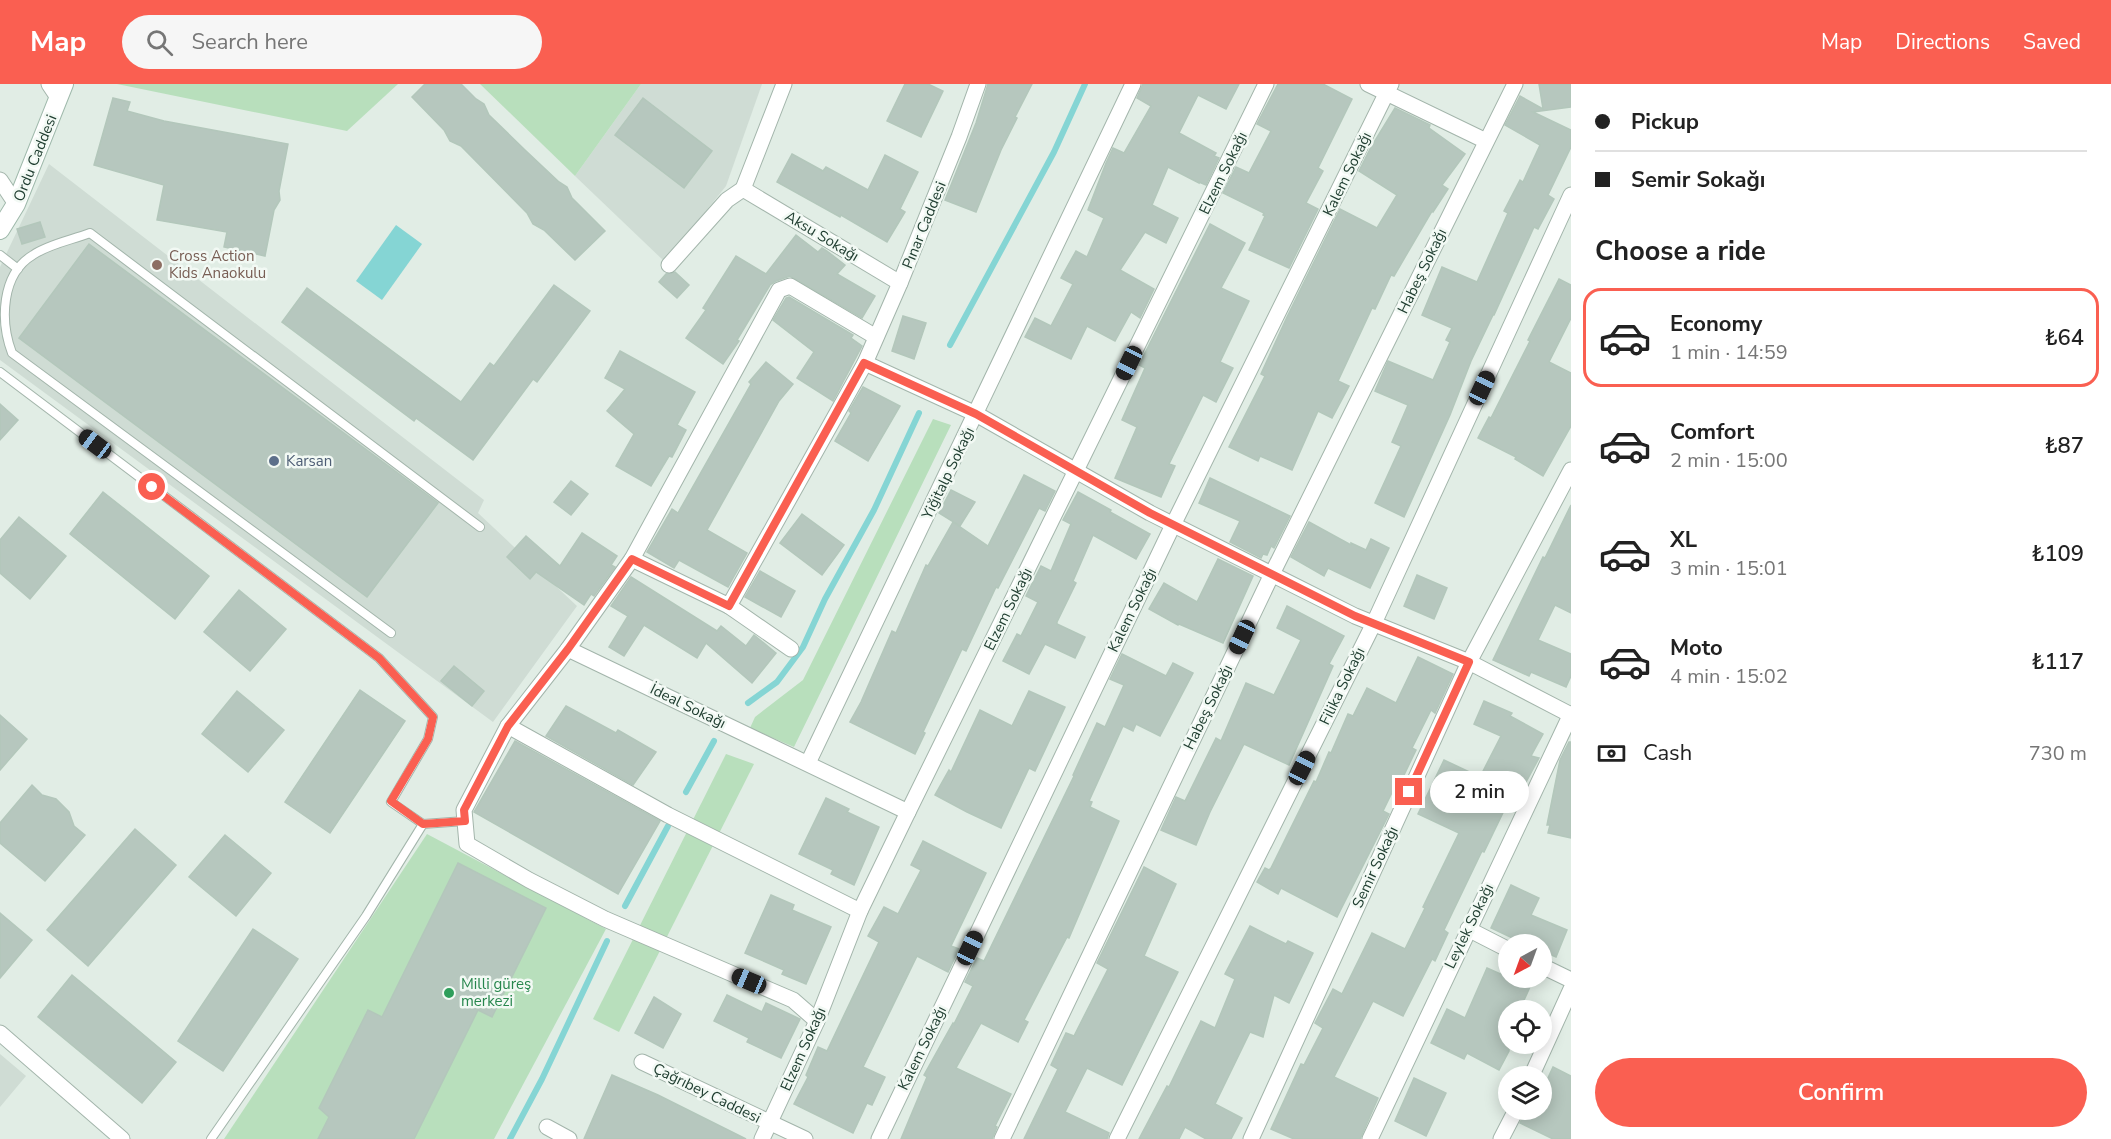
<!DOCTYPE html>
<html lang="en">
<head>
<meta charset="utf-8">
<style>
  :root { --surface:#fff; --page:#f6f6f6; --text:#222; --muted:#767676; --line:#e0e0e0; --accent:#fa5f51 }
  body { margin:0; font-family:"Nunito Sans",sans-serif; background:var(--page); color:var(--text); height:100vh; display:flex; flex-direction:column; font-size:22px; white-space:nowrap }
  * { box-sizing:border-box; margin:0 }
  p { font-size:20px; color:var(--muted) }
  .icon { flex:none; width:33px; height:33px; fill:none; stroke:currentColor; stroke-width:2; stroke-linecap:round; stroke-linejoin:round }
  .map { position:relative; flex:1; overflow:hidden }
  .details { display:flex; flex-direction:column; background:var(--surface); width:540px }
  .details>* { flex:none }
  .top-card { display:grid; align-content:center; height:132px; padding:0 24px; background:var(--surface) }
  .needle { width:39px; rotate:221deg }
  .tools { position:absolute; left:1498px; top:850px; display:grid; gap:12px }
  .tools a { display:grid; place-items:center; width:54px; height:54px; border-radius:50%; background:var(--surface); box-shadow:0 3px 15px #0003; font-size:30px }
  .end { position:absolute; width:27px; height:27px; margin:-14px; border:8px solid #fa5f51; background:#fff; box-shadow:0 0 0 3px #fff }
  .from { border-radius:50% }
  .bubble { position:absolute; height:42px; border-radius:21px; background:var(--surface); box-shadow:0 3px 15px #0003; font-size:20px; font-weight:600; line-height:42px; text-align:center }
  .car { position:absolute; width:18px; height:36px; margin:-18px -9px; border-radius:8px; box-shadow:0 0 4px 2px #0007; background:linear-gradient(#222 24%,#8ab4d8 0 40%,#222 0 76%,#8ab4d8 0 86%,#222 0) }
  .top-card b { display:flex; align-items:center; gap:21px; height:57px; font-size:22px }
  .top-card b+b { border-top:2px solid var(--line) }
  .top-card i { width:15px; height:15px; background:var(--text) }
  ul { padding:0; list-style:none }
  li { display:flex; align-items:center; gap:18px; height:99px; margin:0 12px 9px; padding:0 12px; border:3px solid transparent; border-radius:18px }
  li div { flex:1 }
  li b { display:block; font-size:22px }
  li em { font-style:normal; font-weight:600 }
  li.current { border-color:var(--accent) }
  li>.icon { width:54px; height:54px; stroke-width:1.5 }
  h2 { padding:0 24px; font-size:27px; line-height:72px }
  .pay { display:flex; align-items:center; gap:15px; height:66px; padding:0 24px; font-size:22px }
  .pay p { margin-inline-start:auto }
  .button { display:flex; gap:12px; margin-top:auto; padding:12px 24px }
  .button a { flex:1; height:69px; border-radius:36px; background:var(--accent); color:#fff; font-size:24px; font-weight:600; line-height:69px; text-align:center }
  header { display:flex; align-items:center; gap:36px; box-sizing:border-box; height:84px; padding:0 30px; background:var(--accent); color:#fff }
  header strong { font-size:28px }
  nav { display:flex; gap:33px; margin-inline-start:auto; font-size:21px }
  .search { width:420px; height:54px; background:var(--page); display:flex; align-items:center; gap:15px; box-sizing:border-box; padding:0 21px; border-radius:33px; color:var(--muted); font-size:22px }
  main { display:flex; flex:1; min-height:0 }
  .map>svg:first-child { display:block }
  .built { fill:#cfdcd4 }
  .green { fill:#b8dfbc }
  .water { fill:#85d5d4 }
  .lines { fill:none; stroke-linecap:round; stroke-linejoin:round }
  .stream { stroke:#85d5d4; stroke-width:6 }
  .building { fill:#b6c7be; stroke:#b3c7bb; stroke-width:1.5 }
  .lane-casing { stroke:#a3b5ab; stroke-width:10 }
  .street-casing { stroke:#a3b5ab; stroke-width:17 }
  .secondary-casing { stroke:#9fb9ab; stroke-width:20 }
  .lane { stroke:#fff; stroke-width:8 }
  .street { stroke:#fff; stroke-width:15 }
  .secondary { stroke:#fff; stroke-width:18 }
  .route { stroke:#fa5f51; stroke-width:8 }
  .education-dot { fill:#8d6e63; stroke:#f2f9f4; stroke-width:2 }
  .service-dot { fill:#5c6f8a; stroke:#f2f9f4; stroke-width:2 }
  .leisure-dot { fill:#2e9e5b; stroke:#f2f9f4; stroke-width:2 }
  .labels { text-anchor:middle; dominant-baseline:central; stroke-width:5; stroke-linejoin:round; paint-order:stroke }
  .street-label { font-size:15px; fill:#203e31; stroke:#f2f9f4 }
  .education-label { font-size:15px; fill:#785e54; stroke:#f2f9f4; text-anchor:start }
  .service-label { font-size:15px; fill:#4e5e75; stroke:#f2f9f4; text-anchor:start }
  .leisure-label { font-size:15px; fill:#27864d; stroke:#f2f9f4; text-anchor:start }
</style>
</head>
<body>
<header>
<strong>Map</strong>
<div class="search"><svg class="icon" aria-label="search" viewBox="0 0 24 24"><circle cx="10" cy="10" r="6"/><path d="M15 15l6 6"/></svg>Search here</div>
<nav><a>Map</a><a>Directions</a><a>Saved</a></nav>
</header>
<main>
<div class="map">
<svg width="1571" height="1055" viewBox="0 0 1571 1055">
  <rect width="100%" height="100%" fill="#e1ede5"/>
  <!-- built -->
  <g class="built">
    <polygon points="641,0 762,0 726,102 665,178 575,92"/>
    <polygon points="49,80 484,416 478,429 577,522 493,638 0,276 0,183"/>
    <polygon points="0,970 26,992 0,1023"/>
  </g>
  <!-- green -->
  <g class="green">
    <polygon points="117,0 398,0 347,47"/>
    <polygon points="480,0 641,0 575,92"/>
    <polygon points="933,335 951,341 794,663 750,644 755,633 803,596"/>
    <polygon points="726,670 754,680 619,948 593,935"/>
    <polygon points="427,750 606,845 494,1055 224,1055"/>
  </g>
  <!-- water -->
  <polygon class="water" points="396,141 422,160 382,216 356,197"/>
  <g class="lines">
    <!-- stream -->
    <g class="stream">
      <polyline points="950,261 1054,68 1085,0"/>
      <polyline points="748,619 777,598 803,563 825,515 874,426 919,329"/>
      <polyline points="686,708 714,657"/>
      <polyline points="625,822 668,742"/>
      <polyline points="510,1055 542,995 607,857"/>
    </g>
  </g>
  <!-- building -->
  <g class="building">
    <polygon points="425,0 461,0 476,15 484,20 489,31 525,66 559,98 567,103 572,114 605,147 575,176 544,146 533,140 527,129 461,62 450,57 444,46 412,13"/>
    <polygon points="905,0 928,0 943,7 921,53 887,37"/>
    <polygon points="988,0 1032,0 1015,33 1017,34 1001,66 976,128 945,116 976,39"/>
    <polygon points="1143,0 1239,0 1226,25 1198,11 1179,49 1216,69 1214,72 1219,74 1206,101 1199,98 1199,99 1168,83 1152,121 1178,134 1166,159 1145,148 1120,186 1154,205 1140,234 1131,228 1115,257 1087,242 1071,275 1025,253 1035,234 1051,242 1073,200 1061,194 1076,167 1087,173 1104,134 1088,126 1106,79 1113,64 1124,69 1151,22 1137,14"/>
    <polygon points="1278,0 1323,0 1352,15 1318,84 1323,87 1306,119 1318,125 1289,184 1249,166 1265,132 1263,131 1264,129 1223,109 1236,83 1249,89 1271,47 1257,40"/>
    <polygon points="1539,0 1571,0 1571,23 1533,28 1571,46 1571,63 1548,111 1554,115 1538,145 1534,143 1494,231 1493,231 1471,277 1450,331 1404,433 1375,419 1401,362 1392,358 1408,321 1375,307 1388,277 1433,296 1450,258 1446,256 1452,244 1422,231 1442,183 1477,198 1508,129 1504,127 1520,96 1523,98 1540,61 1505,41 1520,12 1543,25"/>
    <polygon points="113,14 130,18 127,27 164,37 288,60 279,107 280,116 274,126 265,172 224,163 227,148 157,136 164,101 94,81"/>
    <polygon points="643,14 712,67 684,104 615,51"/>
    <polygon points="1395,24 1430,41 1429,44 1465,70 1442,101 1448,105 1433,128 1432,127 1394,192 1391,191 1375,225 1372,224 1338,297 1349,302 1332,334 1318,327 1292,386 1260,372 1258,377 1229,363 1265,292 1261,290 1287,233 1340,125 1377,144 1397,111 1359,87 1371,63"/>
    <polygon points="792,70 823,87 826,83 868,106 885,71 918,88 900,125 905,128 887,158 841,131 840,133 777,98"/>
    <polygon points="40,138 45,153 22,160 17,145"/>
    <polygon points="1210,140 1245,159 1221,204 1249,217 1220,278 1233,284 1216,318 1203,311 1169,380 1175,382 1161,413 1115,394 1137,343 1122,336 1145,284 1139,281"/>
    <polygon points="796,151 818,168 822,164 827,167 845,181 837,190 875,212 862,234 790,192 776,197 770,201 737,256 739,257 723,280 686,254 706,226 703,224 736,172 766,190"/>
    <polygon points="89,160 438,419 367,513 19,254"/>
    <polygon points="675,188 689,201 677,214 659,198 666,190"/>
    <polygon points="1559,195 1571,201 1571,234 1549,278 1571,289 1571,342 1543,392 1515,375 1516,373 1478,354 1489,333 1491,334 1530,257 1528,256"/>
    <polygon points="554,201 590,227 537,298 533,295 473,376 416,334 414,337 282,238 307,204 461,318 490,279 494,282"/>
    <polygon points="789,213 853,251 851,254 862,262 833,317 797,294 814,268 773,236 786,214"/>
    <polygon points="903,232 926,239 914,275 892,267"/>
    <polygon points="620,267 695,308 677,341 686,346 672,373 669,372 651,402 616,382 634,350 607,327 625,305 605,294"/>
    <polygon points="766,278 793,300 779,317 707,446 747,469 728,503 679,476 674,484 647,468 672,425 678,429 751,300 749,298"/>
    <polygon points="863,303 900,322 868,377 835,357 851,329 849,327"/>
    <polygon points="0,320 18,336 0,356"/>
    <polygon points="1024,391 1055,407 1045,427 1039,424 998,504 996,503 966,567 962,565 923,648 925,649 915,670 850,638 861,618 892,547 896,549 926,481 928,482 953,438 988,462"/>
    <polygon points="1210,394 1290,432 1274,464 1271,462 1267,471 1263,470 1261,474 1230,458 1240,437 1199,419"/>
    <polygon points="571,397 588,410 571,431 554,418"/>
    <polygon points="951,406 975,418 960,442 939,429"/>
    <polygon points="103,408 209,492 175,535 70,450"/>
    <polygon points="1078,408 1111,426 1110,428 1150,450 1136,475 1093,451 1073,497 1076,499 1057,538 1057,540 1085,553 1075,574 1045,560 1029,590 1003,577 1017,550 1021,552 1038,518 1026,512 1041,482 1051,487 1071,440 1063,436"/>
    <polygon points="1571,421 1571,529 1555,521 1538,556 1571,570 1571,592 1566,603 1531,588 1529,592 1493,576 1543,473 1545,474"/>
    <polygon points="802,430 844,461 822,491 780,459"/>
    <polygon points="19,433 66,472 30,515 0,489 0,456"/>
    <polygon points="1309,438 1351,461 1351,459 1366,466 1371,455 1389,464 1370,504 1328,484 1324,492 1291,473"/>
    <polygon points="582,449 617,472 611,481 615,483 594,512 591,510 584,521 536,488 530,495 507,473 526,452 560,482"/>
    <polygon points="1218,475 1253,492 1223,559 1179,540 1178,541 1149,525 1164,499 1197,518"/>
    <polygon points="760,487 795,507 781,533 745,513"/>
    <polygon points="1417,491 1447,504 1434,535 1404,522"/>
    <polygon points="631,493 717,547 721,542 746,562 754,551 776,569 752,599 706,559 697,574 644,541 624,572 609,563 628,532 611,522"/>
    <polygon points="239,506 286,545 250,587 204,548"/>
    <polygon points="1287,522 1344,552 1329,580 1333,582 1289,681 1244,660 1210,728 1196,761 1161,746 1176,713 1185,717 1216,654 1221,657 1246,599 1274,611 1301,556 1277,544"/>
    <polygon points="1122,570 1166,592 1173,579 1193,589 1160,652 1136,640 1133,647 1123,642 1089,717 1092,718 1090,723 1119,737 1069,854 1067,853 1024,936 1028,938 1018,958 981,939 956,984 1011,1010 995,1042 997,1043 992,1055 901,1055 927,993 924,991 953,939 954,940 973,902 965,898 977,874 984,877 1074,692 1073,691 1097,639 1105,643 1124,601 1110,595"/>
    <polygon points="1418,573 1453,590 1435,629 1431,626 1412,664 1416,666 1403,693 1400,692 1383,727 1389,730 1337,833 1281,804 1278,810 1257,798 1265,784 1269,786 1271,784 1314,697 1316,698 1329,668 1331,669 1348,630 1353,632 1367,604 1396,619"/>
    <polygon points="454,582 484,607 472,622 441,597"/>
    <polygon points="360,606 405,637 330,749 285,718"/>
    <polygon points="237,607 284,646 248,688 202,650"/>
    <polygon points="1029,607 1065,623 1035,687 1029,684 1001,744 967,728 935,711 949,686 951,688 980,626 1012,642"/>
    <polygon points="1484,617 1512,629 1510,632 1543,650 1531,672 1539,674 1519,711 1513,708 1484,768 1482,767 1444,846 1448,849 1435,877 1432,875 1403,932 1373,917 1334,993 1378,1014 1360,1055 1294,1055 1271,1045 1301,980 1304,981 1323,944 1315,939 1333,905 1342,910 1372,849 1405,865 1425,824 1423,823 1459,749 1418,730 1444,676 1480,693 1501,652 1474,640"/>
    <polygon points="566,622 616,649 618,646 656,668 633,701 546,652"/>
    <polygon points="0,631 27,655 0,686"/>
    <polygon points="515,657 660,737 618,810 474,728"/>
    <polygon points="1569,658 1571,658 1571,754 1548,749 1550,741 1547,741 1560,676"/>
    <polygon points="32,701 42,711 56,715 69,728 74,742 85,751 45,797 0,759 0,739"/>
    <polygon points="826,714 849,725 847,728 879,743 854,801 831,790 833,786 799,770"/>
    <polygon points="135,745 176,781 88,882 47,846"/>
    <polygon points="225,751 271,789 236,832 189,793"/>
    <polygon points="923,757 986,789 951,862 959,865 948,888 917,872 863,983 885,993 872,1021 867,1019 853,1049 794,1020 808,993 806,991 818,963 827,967 879,858 868,852 884,823 898,830 921,786 911,781"/>
    <polygon points="458,779 546,824 492,933 478,926 414,1055 318,1055 329,1033 319,1024 368,926 382,933"/>
    <polygon points="1144,783 1176,800 1144,872 1178,888 1122,1001 1087,984 1065,1028 1109,1049 1107,1055 1024,1055 1058,985 1051,981 1066,949 1074,952 1108,885 1097,879"/>
    <polygon points="1511,801 1539,814 1531,831 1567,846 1556,873 1542,867 1542,861 1527,861 1491,844"/>
    <polygon points="771,811 794,821 792,826 831,843 806,900 782,890 784,886 745,869"/>
    <polygon points="0,829 32,856 0,894"/>
    <polygon points="1250,842 1286,860 1288,857 1313,869 1289,919 1274,911 1263,953 1250,948 1215,1020 1242,1034 1231,1055 1206,1055 1185,1043 1179,1055 1139,1055 1167,1002 1169,1003 1201,937 1215,944 1235,895 1225,890"/>
    <polygon points="253,845 298,875 223,987 178,957"/>
    <polygon points="1487,884 1530,903 1519,927 1509,927 1509,967 1499,986 1467,969 1464,975 1431,959 1447,925 1465,934"/>
    <polygon points="72,891 176,978 142,1019 38,933"/>
    <polygon points="727,911 762,928 766,919 800,935 781,974 747,958 749,954 714,937"/>
    <polygon points="654,913 681,930 663,964 635,949"/>
    <polygon points="1553,983 1571,992 1571,1055 1553,1055 1520,1039 1526,1026 1542,1026 1542,1007"/>
    <polygon points="612,991 658,1011 746,1055 584,1055"/>
    <polygon points="1414,994 1446,1009 1426,1052 1395,1037"/>
  </g>
  <g class="lines">
    <defs>
      <g id="lane">
        <polyline points="0,171 18,185"/>
        <polyline points="0,288 379,574 433,633 428,655 391,718 423,740"/>
        <path d="M 391,549 L 12,269 C 0,237 1,190 33,171 C 49,160 72,156 90,149 L 480,443"/>
        <polyline points="211,1055 366,832 423,740 465,737"/>
      </g>
      <g id="street">
        <polyline points="49,0 59,15"/>
        <polyline points="1368,0 1486,57"/>
        <polyline points="0,96 16,120"/>
        <polyline points="743,105 900,199"/>
        <polyline points="669,181 727,116 743,105 784,0"/>
        <polyline points="865,279 976,330 1150,429 1355,532 1469,578 1571,631"/>
        <polyline points="632,475 779,206 790,202 876,253"/>
        <polyline points="729,522 791,565"/>
        <polyline points="568,565 908,728"/>
        <polyline points="508,642 668,731 860,827"/>
        <polyline points="808,679 1133,0"/>
        <polyline points="1468,845 1509,866"/>
        <polyline points="1542,882 1571,896"/>
        <polyline points="817,937 793,916 605,835 529,796 467,760 464,726 508,642 568,565 632,475 729,522 865,279 900,199 959,53 978,0"/>
        <polyline points="0,949 122,1055"/>
        <polyline points="642,978 805,1055"/>
        <polyline points="1531,993 1571,905"/>
        <polyline points="547,1043 569,1055"/>
        <polyline points="762,1055 817,937 860,827 908,728 1266,0"/>
        <polyline points="879,1055 1173,441 1391,0"/>
        <polyline points="1002,1055 1272,490 1515,0"/>
        <polyline points="1117,1055 1374,539 1571,111"/>
        <polyline points="1251,1055 1469,578 1571,386"/>
        <polyline points="1370,1055 1571,630"/>
        <polyline points="1501,1055 1516,1026"/>
      </g>
      <polyline id="secondary" points="0,146 16,120 64,0"/>
    </defs>
    <!-- lane casing -->
    <use href="#lane" class="lane-casing"/>
    <!-- street casing -->
    <use href="#street" class="street-casing"/>
    <!-- secondary casing -->
    <use href="#secondary" class="secondary-casing"/>
    <!-- lane -->
    <use href="#lane" class="lane"/>
    <!-- street -->
    <use href="#street" class="street"/>
    <!-- secondary -->
    <use href="#secondary" class="secondary"/>
  </g>
  <g class="lines">
    <!-- route -->
    <polyline class="route" points="152,403 379,574 433,633 428,655 391,717 423,740 465,737 464,726 508,642 568,565 632,475 729,522 864,279 976,330 1150,429 1355,532 1469,578 1409,708"/>
  </g>
  <!-- markers -->
  <circle class="education-dot" cx="157" cy="181" r="6"/>
  <circle class="service-dot" cx="274" cy="377" r="6"/>
  <circle class="leisure-dot" cx="449" cy="909" r="6"/>
  <g class="labels">
    <!-- street labels -->
    <g class="street-label">
      <text transform="translate(35 74) rotate(-68)">Ordu Caddesi</text>
      <text transform="translate(1223 89) rotate(-64)">Elzem Sokağı</text>
      <text transform="translate(1347 90) rotate(-64)">Kalem Sokağı</text>
      <text transform="translate(924 141) rotate(-68)">Pınar Caddesi</text>
      <text transform="translate(822 152) rotate(31)">Aksu Sokağı</text>
      <text transform="translate(1422 187) rotate(-64)">Habeş Sokağı</text>
      <text transform="translate(948 389) rotate(-64)">Yiğitalp Sokağı</text>
      <text transform="translate(1008 525) rotate(-64)">Elzem Sokağı</text>
      <text transform="translate(1132 526) rotate(-64)">Kalem Sokağı</text>
      <text transform="translate(1342 602) rotate(-64)">Filika Sokağı</text>
      <text transform="translate(688 622) rotate(26)">İdeal Sokağı</text>
      <text transform="translate(1208 623) rotate(-64)">Habeş Sokağı</text>
      <text transform="translate(1375 783) rotate(-65)">Semir Sokağı</text>
      <text transform="translate(1469 842) rotate(-64)">Leylek Sokağı</text>
      <text transform="translate(922 964) rotate(-64)">Kalem Sokağı</text>
      <text transform="translate(803 965) rotate(-66)">Elzem Sokağı</text>
      <text transform="translate(707 1009) rotate(26)">Çağrıbey Caddesi</text>
    </g>
    <!-- education labels -->
    <g class="education-label">
      <text x="169" y="172">Cross Action<tspan x="169" dy="17">Kids Anaokulu</tspan></text>
    </g>
    <!-- service labels -->
    <g class="service-label">
      <text x="286" y="377">Karsan</text>
    </g>
    <!-- leisure labels -->
    <g class="leisure-label">
      <text x="461" y="900">Milli güreş<tspan x="461" dy="17">merkezi</tspan></text>
    </g>
  </g>
</svg>
<div class="tools">
<a><svg class="needle" viewBox="-14 -14 28 28"><path d="M0-13l5 13h-10z" fill="#e53935"/><path d="M0 13l5-13h-10z" fill="#767676"/></svg></a>
<a><svg class="icon" aria-label="locate" viewBox="0 0 24 24"><circle cx="12" cy="12" r="6"/><path d="M12 2v4M12 18v4M2 12h4M18 12h4"/></svg></a>
<a><svg class="icon" aria-label="layers" viewBox="0 0 24 24"><path d="M12 4l9 5-9 5-9-5zM3 14l9 5 9-5"/></svg></a>
</div>
<i class="end from" style="left:152px;top:403px"></i>
<i class="end" style="left:1409px;top:708px"></i>
<div class="bubble" style="left:1430px;top:687px;width:99px">2 min</div>
<i class="car" style="left:1129px;top:279px;rotate:206deg"></i>
<i class="car" style="left:1482px;top:304px;rotate:25deg"></i>
<i class="car" style="left:95px;top:360px;rotate:307deg"></i>
<i class="car" style="left:1242px;top:553px;rotate:205deg"></i>
<i class="car" style="left:1302px;top:684px;rotate:27deg"></i>
<i class="car" style="left:970px;top:864px;rotate:25deg"></i>
<i class="car" style="left:749px;top:897px;rotate:293deg"></i>
</div>
<section class="details">
<div class="top-card">
<b><i class="from"></i>Pickup</b>
<b><i></i>Semir Sokağı</b>
</div>
<h2>Choose a ride</h2>
<ul>
<li class="current"><svg class="icon" aria-label="car" viewBox="0 0 24 24"><path d="M5 17H2v-5l4-1 3-4h7l3 4 3 1v5h-3M9 17h6M6 11h13"/><circle cx="7" cy="17" r="2"/><circle cx="17" cy="17" r="2"/></svg><div><b>Economy</b><p>1 min · 14:59</p></div><em>₺64</em></li>
<li><svg class="icon" aria-label="car" viewBox="0 0 24 24"><path d="M5 17H2v-5l4-1 3-4h7l3 4 3 1v5h-3M9 17h6M6 11h13"/><circle cx="7" cy="17" r="2"/><circle cx="17" cy="17" r="2"/></svg><div><b>Comfort</b><p>2 min · 15:00</p></div><em>₺87</em></li>
<li><svg class="icon" aria-label="car" viewBox="0 0 24 24"><path d="M5 17H2v-5l4-1 3-4h7l3 4 3 1v5h-3M9 17h6M6 11h13"/><circle cx="7" cy="17" r="2"/><circle cx="17" cy="17" r="2"/></svg><div><b>XL</b><p>3 min · 15:01</p></div><em>₺109</em></li>
<li><svg class="icon" aria-label="car" viewBox="0 0 24 24"><path d="M5 17H2v-5l4-1 3-4h7l3 4 3 1v5h-3M9 17h6M6 11h13"/><circle cx="7" cy="17" r="2"/><circle cx="17" cy="17" r="2"/></svg><div><b>Moto</b><p>4 min · 15:02</p></div><em>₺117</em></li>
</ul>
<div class="pay"><svg class="icon" aria-label="cash" viewBox="0 0 24 24"><path d="M3 7h18v10H3z"/><circle cx="12" cy="12" r="2"/></svg>Cash<p>730 m</p></div>
<div class="button"><a>Confirm</a></div>
</section>
</main>
</body>
</html>
